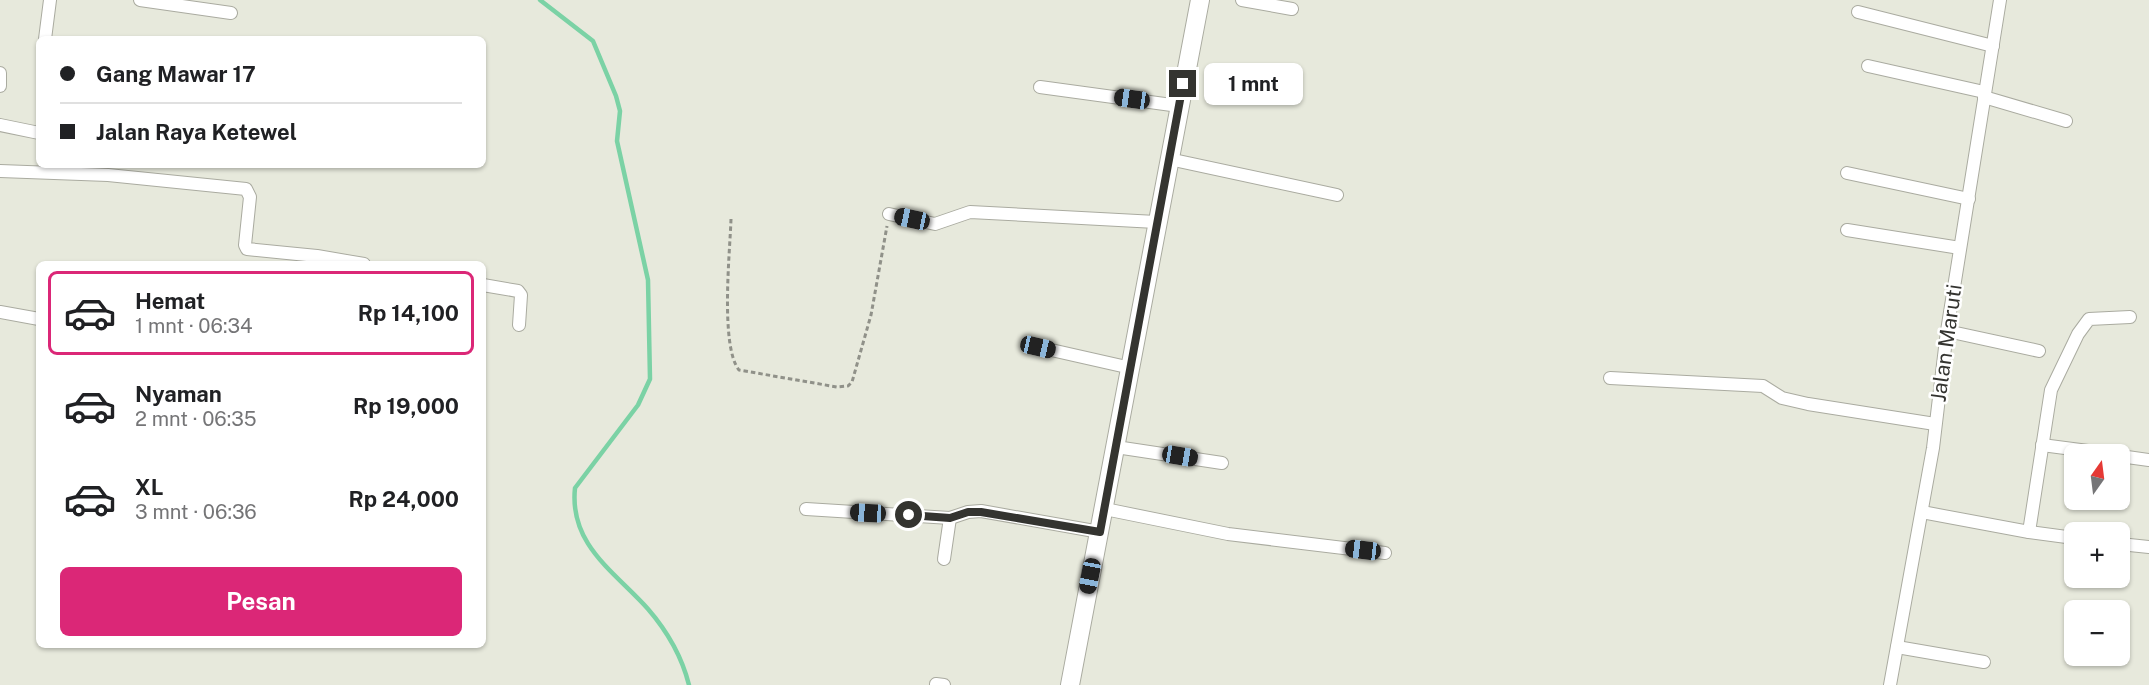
<!DOCTYPE html>
<html lang="id">
<head>
<meta charset="utf-8">
<style>
  :root { --surface:#fff; --page:#f2f2f2; --text:#202124; --muted:#757577; --line:#e0e0e0; --accent:#db2777 }
  body { margin:0; font-family:"Public Sans",sans-serif; background:var(--page); color:var(--text); height:100vh; display:flex; flex-direction:column; font-size:22px; white-space:nowrap }
  * { box-sizing:border-box; margin:0 }
  p { font-size:20px; color:var(--muted) }
  .icon { flex:none; width:33px; height:33px; fill:none; stroke:currentColor; stroke-width:2; stroke-linecap:round; stroke-linejoin:round }
  .map { position:relative; flex:1; overflow:hidden }
  .details { position:absolute; left:36px; top:261px; width:450px; height:387px; display:flex; flex-direction:column; background:var(--surface); border-radius:9px; box-shadow:0 2px 4px #0004 }
  .details>* { flex:none }
  .banner { position:absolute; left:36px; top:36px; width:450px; height:132px; border-radius:9px; box-shadow:0 2px 4px #0004; display:grid; align-content:center; height:132px; padding:0 24px; background:var(--surface) }
  .needle { width:39px; rotate:14deg }
  .tools { position:absolute; left:2064px; top:444px; display:grid; gap:12px }
  .tools a { display:grid; place-items:center; width:66px; height:66px; border-radius:9px; background:var(--surface); box-shadow:0 2px 4px #0004; font-size:30px }
  .end { position:absolute; width:27px; height:27px; margin:-14px; border:8px solid #343430; background:#fff; box-shadow:0 0 0 3px #fff }
  .from { border-radius:50% }
  .bubble { position:absolute; height:42px; border-radius:9px; background:var(--surface); box-shadow:0 2px 4px #0004; font-size:20px; font-weight:700; line-height:42px; text-align:center }
  .car { position:absolute; width:18px; height:36px; margin:-18px -9px; border-radius:8px; box-shadow:0 0 4px 2px #0007; background:linear-gradient(#222 24%,#8ab4d8 0 40%,#222 0 76%,#8ab4d8 0 86%,#222 0) }
  .banner b { display:flex; align-items:center; gap:21px; height:57px; font-size:22px }
  .banner b+b { border-top:2px solid var(--line) }
  .banner i { width:15px; height:15px; background:var(--text) }
  ul { padding:10px 0 0; list-style:none }
  li { display:flex; align-items:center; gap:18px; height:84px; margin:0 12px 9px; padding:0 12px; border:3px solid transparent; border-radius:9px }
  li div { flex:1 }
  li b { display:block; font-size:22px }
  li em { font-style:normal; font-weight:700 }
  li.active { border-color:var(--accent) }
  li>.icon { width:54px; height:54px; stroke-width:1.5 }
  .cta { display:flex; gap:12px; margin-top:auto; padding:12px 24px }
  .cta a { flex:1; height:69px; border-radius:9px; background:var(--accent); color:#fff; font-size:24px; font-weight:700; line-height:69px; text-align:center }
  .map>svg:first-child { display:block }
  .lines { fill:none; stroke-linecap:round; stroke-linejoin:round }
  .stream { stroke:#7bd2a5; stroke-width:4.5 }
  .street-casing { stroke:#aaaba0; stroke-width:14 }
  .secondary-casing { stroke:#aaaba0; stroke-width:20 }
  .path { stroke:#909189; stroke-width:3; stroke-dasharray:4.5 3; stroke-linecap:butt }
  .street { stroke:#fff; stroke-width:12 }
  .secondary { stroke:#fff; stroke-width:18 }
  .route { stroke:#343430; stroke-width:8 }
  .labels { text-anchor:middle; dominant-baseline:central; stroke-width:5; stroke-linejoin:round; paint-order:stroke }
  .street-label { font-size:21px; fill:#343430; stroke:#fff }
</style>
</head>
<body>
<div class="map">
<svg width="2149" height="685" viewBox="0 0 2149 685">
  <rect width="100%" height="100%" fill="#e7e9dc"/>
  <g class="lines">
    <!-- stream -->
    <path class="stream" d="M 540,0 L 593,41 L 616,96 L 620,111 L 617,141 L 648,280 L 650,379 L 638,405 L 575,488 C 569,545 615,572 648,609 C 667,631 682,657 689,685"/>
    <defs>
      <g id="street">
        <polyline points="140,0 231,13"/>
        <polyline points="1242,0 1292,9"/>
        <polyline points="1858,12 1993,46"/>
        <polyline points="45,39 50,0"/>
        <polyline points="1868,66 1984,92"/>
        <polyline points="0,73 0,86"/>
        <polyline points="1040,87 1179,106"/>
        <polyline points="1984,97 2066,121"/>
        <polyline points="0,125 39,133"/>
        <polyline points="1169,159 1337,195"/>
        <polyline points="0,171 108,175 246,189 250,197 245,245 247,249 317,256 364,264"/>
        <polyline points="1847,173 1969,199"/>
        <polyline points="889,214 935,224 970,212 1156,222"/>
        <polyline points="1847,230 1960,248"/>
        <polyline points="483,285 518,291 521,295 519,325"/>
        <polyline points="0,312 39,319"/>
        <polyline points="1947,331 2039,351"/>
        <polyline points="1038,347 1131,368"/>
        <polyline points="1610,378 1763,386 1782,398 1808,404 1935,424"/>
        <polyline points="2042,445 2111,454"/>
        <polyline points="1116,447 1222,463"/>
        <polyline points="2120,456 2149,460"/>
        <polyline points="806,509 950,518 968,512 981,511 1100,532"/>
        <polyline points="1105,509 1228,534 1385,553"/>
        <polyline points="1922,512 2029,532 2074,538"/>
        <polyline points="2029,532 2051,390 2078,334 2089,319 2130,317"/>
        <polyline points="2120,544 2149,547"/>
        <polyline points="944,559 950,518"/>
        <polyline points="1897,647 1984,662"/>
        <polyline points="936,684 944,685"/>
        <polyline points="1890,685 1933,448 1947,331 2000,0"/>
      </g>
      <polyline id="secondary" points="1070,685 1200,0"/>
    </defs>
    <!-- street casing -->
    <use href="#street" class="street-casing"/>
    <!-- secondary casing -->
    <use href="#secondary" class="secondary-casing"/>
    <!-- path -->
    <path class="path" d="M 731,219 C 730,252 720,346 739,370 L 837,387 L 848,386 L 852,382 L 871,315 L 887,226"/>
    <!-- street -->
    <use href="#street" class="street"/>
    <!-- secondary -->
    <use href="#secondary" class="secondary"/>
  </g>
  <g class="lines">
    <!-- route -->
    <polyline class="route" points="909,515 950,518 968,512 981,512 1100,532 1183,84"/>
  </g>
  <g class="labels">
    <!-- street labels -->
    <g class="street-label">
      <text transform="translate(1946 343) rotate(-82)">Jalan Maruti</text>
    </g>
  </g>
</svg>
<div class="tools">
<a><svg class="needle" viewBox="-14 -14 28 28"><path d="M0-13l5 13h-10z" fill="#e53935"/><path d="M0 13l5-13h-10z" fill="#757577"/></svg></a>
<a>+</a>
<a>−</a>
</div>
<i class="end from" style="left:909px;top:515px"></i>
<i class="end" style="left:1183px;top:84px"></i>
<div class="bubble" style="left:1204px;top:63px;width:99px">1 mnt</div>
<i class="car" style="left:1132px;top:99px;rotate:278deg"></i>
<i class="car" style="left:912px;top:219px;rotate:282deg"></i>
<i class="car" style="left:1038px;top:347px;rotate:103deg"></i>
<i class="car" style="left:1180px;top:456px;rotate:99deg"></i>
<i class="car" style="left:868px;top:513px;rotate:273deg"></i>
<i class="car" style="left:1363px;top:550px;rotate:277deg"></i>
<i class="car" style="left:1090px;top:576px;rotate:191deg"></i>
<div class="banner">
<b><i class="from"></i>Gang Mawar 17</b>
<b><i></i>Jalan Raya Ketewel</b>
</div>
<section class="details">
<ul>
<li class="active"><svg class="icon" aria-label="car" viewBox="0 0 24 24"><path d="M5 17H2v-5l4-1 3-4h7l3 4 3 1v5h-3M9 17h6M6 11h13"/><circle cx="7" cy="17" r="2"/><circle cx="17" cy="17" r="2"/></svg><div><b>Hemat</b><p>1 mnt · 06:34</p></div><em>Rp 14,100</em></li>
<li><svg class="icon" aria-label="car" viewBox="0 0 24 24"><path d="M5 17H2v-5l4-1 3-4h7l3 4 3 1v5h-3M9 17h6M6 11h13"/><circle cx="7" cy="17" r="2"/><circle cx="17" cy="17" r="2"/></svg><div><b>Nyaman</b><p>2 mnt · 06:35</p></div><em>Rp 19,000</em></li>
<li><svg class="icon" aria-label="car" viewBox="0 0 24 24"><path d="M5 17H2v-5l4-1 3-4h7l3 4 3 1v5h-3M9 17h6M6 11h13"/><circle cx="7" cy="17" r="2"/><circle cx="17" cy="17" r="2"/></svg><div><b>XL</b><p>3 mnt · 06:36</p></div><em>Rp 24,000</em></li>
</ul>
<div class="cta"><a>Pesan</a></div>
</section>
</div>
</body>
</html>
